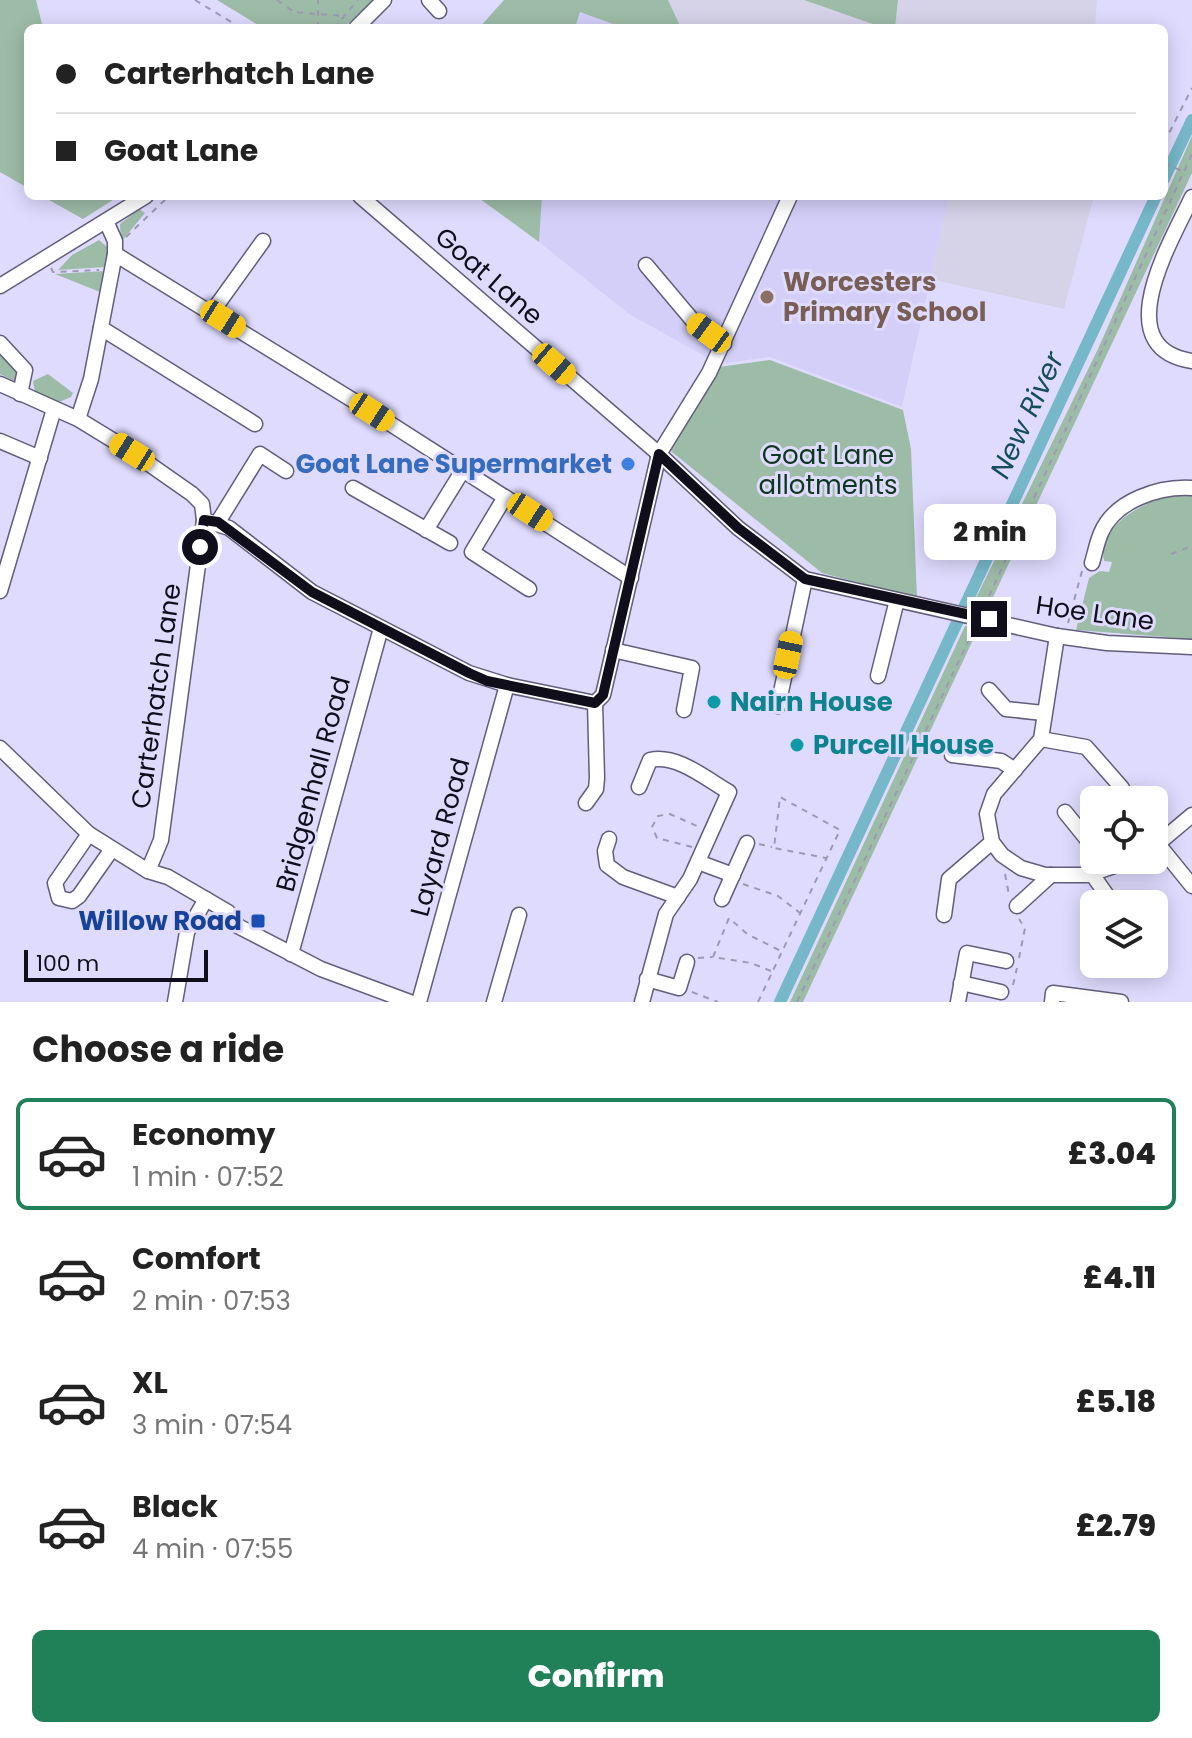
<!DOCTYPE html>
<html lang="en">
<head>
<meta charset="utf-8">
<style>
  :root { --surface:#fff; --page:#f2f2f2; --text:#222; --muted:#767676; --line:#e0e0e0; --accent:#208159 }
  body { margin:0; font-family:Poppins,sans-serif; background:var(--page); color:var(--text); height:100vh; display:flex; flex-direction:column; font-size:30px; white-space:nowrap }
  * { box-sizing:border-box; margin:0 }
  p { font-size:26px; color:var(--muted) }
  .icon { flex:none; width:44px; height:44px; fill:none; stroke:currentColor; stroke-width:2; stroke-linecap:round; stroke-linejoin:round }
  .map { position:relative; height:1002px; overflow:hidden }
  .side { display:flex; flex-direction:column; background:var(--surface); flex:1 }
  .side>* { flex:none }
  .top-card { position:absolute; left:24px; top:24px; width:1144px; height:176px; border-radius:12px; box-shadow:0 4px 20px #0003; display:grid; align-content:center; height:176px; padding:0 32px; background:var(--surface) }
  .tools { position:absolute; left:1080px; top:786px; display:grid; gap:16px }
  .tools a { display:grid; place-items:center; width:88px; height:88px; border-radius:12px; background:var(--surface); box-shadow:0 4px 20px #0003; font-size:40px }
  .scale { position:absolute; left:24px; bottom:20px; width:184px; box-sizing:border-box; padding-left:8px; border:4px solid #100e1a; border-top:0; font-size:22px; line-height:28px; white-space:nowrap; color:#100e1a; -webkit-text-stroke:6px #dfdbfe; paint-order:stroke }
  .end { position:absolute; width:36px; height:36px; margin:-18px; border:10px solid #100e1a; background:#fff; box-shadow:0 0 0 4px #fff }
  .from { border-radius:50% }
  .bubble { position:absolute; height:56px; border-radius:12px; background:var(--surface); box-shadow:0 4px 20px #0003; font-size:26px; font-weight:800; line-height:56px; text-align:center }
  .car { position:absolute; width:24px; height:48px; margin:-24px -12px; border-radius:10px; box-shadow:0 0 6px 2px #0007; background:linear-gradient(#f5c518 24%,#345 0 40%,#f5c518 0 76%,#345 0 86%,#f5c518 0) }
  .top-card b { display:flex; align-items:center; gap:28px; height:76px; font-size:30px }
  .top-card b+b { border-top:2px solid var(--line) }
  .top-card i { width:20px; height:20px; background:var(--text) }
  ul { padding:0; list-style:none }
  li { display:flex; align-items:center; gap:24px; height:112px; margin:0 16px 12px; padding:0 16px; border:4px solid transparent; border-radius:12px }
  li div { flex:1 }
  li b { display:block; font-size:30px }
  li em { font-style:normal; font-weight:800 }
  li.selected { border-color:var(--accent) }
  li>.icon { width:72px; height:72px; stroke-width:1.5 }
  h2 { padding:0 32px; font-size:36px; line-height:96px }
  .primary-button { display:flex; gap:16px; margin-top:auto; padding:16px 32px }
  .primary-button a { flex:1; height:92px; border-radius:12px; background:var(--accent); color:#fff; font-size:32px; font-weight:800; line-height:92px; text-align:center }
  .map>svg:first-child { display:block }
  .built { fill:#d4cff8 }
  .industrial { fill:#d6d3e9 }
  .green { fill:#9dbca7 }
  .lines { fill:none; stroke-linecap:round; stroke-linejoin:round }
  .canal { stroke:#76b8c9; stroke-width:12 }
  .minor-casing { stroke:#615d7b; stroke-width:17 }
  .path { stroke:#9d99b5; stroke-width:2; stroke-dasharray:6 6; stroke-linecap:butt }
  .minor { stroke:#fff; stroke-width:14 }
  .route { stroke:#100e1a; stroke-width:10 }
  .education-dot { fill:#8d6e63; stroke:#dfdbfe; stroke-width:3 }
  .shop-dot { fill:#3f7fe0; stroke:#dfdbfe; stroke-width:3 }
  .culture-dot { fill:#0f9aa8; stroke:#dfdbfe; stroke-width:3 }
  .transit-dot { fill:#1a4fb4; stroke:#dfdbfe; stroke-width:3 }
  .labels { text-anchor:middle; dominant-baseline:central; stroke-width:6; stroke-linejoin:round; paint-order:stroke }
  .street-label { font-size:26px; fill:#100e1a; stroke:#dfdbfe }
  .education-label { font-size:26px; font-weight:bold; fill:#785e54; stroke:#dfdbfe; text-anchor:start }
  .park-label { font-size:26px; fill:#0e3720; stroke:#dfdbfe }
  .shop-label { font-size:26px; font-weight:bold; fill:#366cbe; stroke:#dfdbfe; text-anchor:end }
  .culture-label { font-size:26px; font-weight:bold; fill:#0d838f; stroke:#dfdbfe; text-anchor:start }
  .transit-label { font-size:26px; font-weight:bold; fill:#164399; stroke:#dfdbfe; text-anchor:end }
  .water-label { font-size:28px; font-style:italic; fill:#154e5b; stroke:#dfdbfe }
</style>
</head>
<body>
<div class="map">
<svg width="1192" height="1002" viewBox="0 0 1192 1002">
  <rect width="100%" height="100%" fill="#dfdbfe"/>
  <!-- built -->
  <g class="built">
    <polygon points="580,11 624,28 576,28"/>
    <polygon points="542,196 949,196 902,407 770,357 719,364 629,314 539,242"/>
  </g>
  <!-- industrial -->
  <g class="industrial">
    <polygon points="668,0 804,0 884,28 681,28"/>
    <polygon points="898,0 1097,0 1095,28 895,28"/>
    <polygon points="949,196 1094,196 1064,309 930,279"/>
  </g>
  <!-- green -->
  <g class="green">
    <polygon points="0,0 36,0 43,28 28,28 28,188 0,172"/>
    <polygon points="217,0 373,0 343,28 263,28"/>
    <polygon points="504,0 668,0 681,28 624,28 580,12 575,28 479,28"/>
    <polygon points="804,0 898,0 895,28 884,28"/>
    <polygon points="1192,136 1192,173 987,610 971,608 1098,349"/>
    <polygon points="42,196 119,196 83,219"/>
    <polygon points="476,196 542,196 539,242"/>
    <polygon points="139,209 145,213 121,242 120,224"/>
    <polygon points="99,240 107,247 106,267 58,270 72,255"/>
    <polygon points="105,271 100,292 55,274"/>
    <polygon points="0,351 19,371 18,383 0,374"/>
    <polygon points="770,360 903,410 911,449 917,598 822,573 667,448 719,367"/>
    <polygon points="48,374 73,393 71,397 59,402 35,392 33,381"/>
    <path d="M 1192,493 L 1192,639 L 1076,630 L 1089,578 L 1100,571 L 1109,572 L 1112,562 L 1104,561 C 1095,520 1160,493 1192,493 Z"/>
    <polygon points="965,626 979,627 803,1002 790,1002"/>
  </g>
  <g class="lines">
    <!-- canal -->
    <g class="canal">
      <polyline points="1164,179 1192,120"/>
      <polyline points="780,1002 1156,196"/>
    </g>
    <defs>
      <g id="minor">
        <polyline points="429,0 439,11"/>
        <polyline points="356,28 384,0"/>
        <polyline points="360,196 659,454 738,528 805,579 1057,636 1107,643 1192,647"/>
        <path d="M 1192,197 C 1172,240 1106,348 1192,361"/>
        <polyline points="115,254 372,412 631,578"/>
        <polyline points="646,265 694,322 724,344"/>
        <polyline points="0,286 146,196"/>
        <polyline points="212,312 263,241"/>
        <polyline points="101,328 255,424"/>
        <polyline points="0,343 25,370 20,394"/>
        <polyline points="0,384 78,419 132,452 192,494 202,504 204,520 229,528 312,592 469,673 507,685 595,703 603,695 659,454 709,373 790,196"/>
        <polyline points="78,419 91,379 115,254 115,241 106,221"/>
        <polyline points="0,441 40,458"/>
        <polyline points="353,488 450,543"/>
        <polyline points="505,497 472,552 529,589"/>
        <polyline points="218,522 260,454 286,471"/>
        <polyline points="426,530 463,470"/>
        <path d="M 1092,563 C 1095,553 1097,542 1101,533 C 1115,500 1160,486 1192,488"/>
        <polyline points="0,591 54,409"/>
        <polyline points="1057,636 1041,739 994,794 987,814 992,842 1002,855 1021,868 1045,875 1087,875 1133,860"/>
        <polyline points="613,650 692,668 684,710"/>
        <polyline points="878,676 897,600"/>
        <polyline points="989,690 1006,709 1043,713"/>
        <polyline points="778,706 805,579"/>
        <polyline points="1041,739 1086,747 1122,788"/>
        <polyline points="0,748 89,834 148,871 168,877 228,912 236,923"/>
        <polyline points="952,755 1001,761 1015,770"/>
        <path d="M 639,787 L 650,760 C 678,754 706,779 729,792 L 690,879 L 666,914 L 642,1002"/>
        <polyline points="586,803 596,789 597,778 595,703"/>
        <polyline points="1065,812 1094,848"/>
        <polyline points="89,834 55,883 59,898 72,901 79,896 112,849"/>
        <polyline points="609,839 605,851 607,865 623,877 678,897"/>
        <polyline points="1158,844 1192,886"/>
        <polyline points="1154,847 1192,815"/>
        <polyline points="698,862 733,875"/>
        <polyline points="148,871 161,840 204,520"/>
        <polyline points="1092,874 1113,904"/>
        <polyline points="722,899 747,843"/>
        <polyline points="1017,906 1051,875"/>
        <polyline points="944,915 949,879 992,842"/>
        <polyline points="228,921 321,969 410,1002"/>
        <polyline points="291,954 381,628"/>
        <polyline points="647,979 679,988 687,962"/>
        <polyline points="961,983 1001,992"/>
        <polyline points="175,1002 187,932 206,899"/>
        <polyline points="419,1002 507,685"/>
        <polyline points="494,1002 519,915"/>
        <polyline points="958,1002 967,953 1006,961"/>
        <polyline points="1052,1002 1053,993 1121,1002"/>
      </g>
    </defs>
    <!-- minor casing -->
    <use href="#minor" class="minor-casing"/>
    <!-- path -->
    <g class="path">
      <polyline points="195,0 241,28"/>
      <polyline points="277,0 294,12 344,16"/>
      <polyline points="318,28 318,0"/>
      <polyline points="334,28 358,0"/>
      <polyline points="1164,143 1192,88"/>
      <polyline points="1164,163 1184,172"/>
      <polyline points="126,237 169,196"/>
      <polyline points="51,268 53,272 99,270"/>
      <polyline points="1171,554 1192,546"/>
      <polyline points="984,607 1192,154"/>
      <polyline points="1068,623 1082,571"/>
      <polyline points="759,844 772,847"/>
      <polyline points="692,847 657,838 652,827 658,816 670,814 699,827"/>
      <polyline points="1005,874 1009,895"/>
      <polyline points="743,884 778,896 800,913"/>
      <polyline points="698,958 712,957"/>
      <polyline points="1019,958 1025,928 1019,919"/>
      <polyline points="771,971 751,963 713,957 729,918 747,934 781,951"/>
      <polyline points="1013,985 1017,968"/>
      <polyline points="692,992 718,1002"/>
      <polyline points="758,1002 840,830 780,797 774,848 826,858"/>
      <polyline points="797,1002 973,631"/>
    </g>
    <!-- minor -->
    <use href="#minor" class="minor"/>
  </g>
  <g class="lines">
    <!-- route -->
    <polyline class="route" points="200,547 204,520 218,522 312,592 469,673 487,681 595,703 603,695 659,454 738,528 805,579 989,619"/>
  </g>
  <!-- markers -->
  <circle class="education-dot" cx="767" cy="297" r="8"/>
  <circle class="shop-dot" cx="628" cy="464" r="8"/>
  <g class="culture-dot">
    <circle cx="714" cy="702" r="8"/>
    <circle cx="797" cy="745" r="8"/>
  </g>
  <rect class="transit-dot" x="250" y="913" width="16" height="16" rx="4"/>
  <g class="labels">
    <!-- street labels -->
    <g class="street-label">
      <text transform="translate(489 276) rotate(41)">Goat Lane</text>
      <text transform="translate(1095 613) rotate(8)">Hoe Lane</text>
      <text transform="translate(156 696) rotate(-82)">Carterhatch Lane</text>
      <text transform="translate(313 784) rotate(-75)">Bridgenhall Road</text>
      <text transform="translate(440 837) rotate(-75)">Layard Road</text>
    </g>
    <!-- education labels -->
    <g class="education-label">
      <text x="783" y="282">Worcesters<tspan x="783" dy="30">Primary School</tspan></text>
    </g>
    <!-- park labels -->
    <g class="park-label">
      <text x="828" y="455">Goat Lane<tspan x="828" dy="30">allotments</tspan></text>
    </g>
    <!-- shop labels -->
    <g class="shop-label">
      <text x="612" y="464">Goat Lane Supermarket</text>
    </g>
    <!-- culture labels -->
    <g class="culture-label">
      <text x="730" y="702">Nairn House</text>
      <text x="813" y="745">Purcell House</text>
    </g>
    <!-- transit labels -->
    <g class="transit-label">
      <text x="242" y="921">Willow Road</text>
    </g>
    <!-- water labels -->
    <g class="water-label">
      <text transform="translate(1027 415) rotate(-65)">New River</text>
    </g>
  </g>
</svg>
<div class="tools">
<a><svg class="icon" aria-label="locate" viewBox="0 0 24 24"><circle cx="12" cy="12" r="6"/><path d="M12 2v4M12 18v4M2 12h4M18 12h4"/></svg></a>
<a><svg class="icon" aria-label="layers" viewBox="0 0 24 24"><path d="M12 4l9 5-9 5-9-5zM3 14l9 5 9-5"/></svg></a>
</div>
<div class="scale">100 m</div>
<i class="end from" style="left:200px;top:547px"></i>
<i class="end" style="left:989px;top:619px"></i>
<div class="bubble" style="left:924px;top:504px;width:132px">2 min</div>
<i class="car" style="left:223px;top:319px;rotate:122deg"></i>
<i class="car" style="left:709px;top:333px;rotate:306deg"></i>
<i class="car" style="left:554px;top:364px;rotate:131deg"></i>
<i class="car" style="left:372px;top:412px;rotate:123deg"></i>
<i class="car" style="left:132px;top:452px;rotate:302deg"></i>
<i class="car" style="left:530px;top:512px;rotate:123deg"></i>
<i class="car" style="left:788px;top:655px;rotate:12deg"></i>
<div class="top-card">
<b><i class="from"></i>Carterhatch Lane</b>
<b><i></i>Goat Lane</b>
</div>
</div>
<section class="side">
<h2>Choose a ride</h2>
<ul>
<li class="selected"><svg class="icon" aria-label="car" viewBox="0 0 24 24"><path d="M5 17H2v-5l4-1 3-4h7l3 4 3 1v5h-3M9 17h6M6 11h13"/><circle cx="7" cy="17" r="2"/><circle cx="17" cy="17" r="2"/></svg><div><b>Economy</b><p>1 min · 07:52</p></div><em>£3.04</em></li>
<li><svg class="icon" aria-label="car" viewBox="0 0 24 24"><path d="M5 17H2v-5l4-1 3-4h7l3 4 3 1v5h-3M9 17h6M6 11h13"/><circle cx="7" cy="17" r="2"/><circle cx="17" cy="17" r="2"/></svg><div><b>Comfort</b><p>2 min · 07:53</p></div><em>£4.11</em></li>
<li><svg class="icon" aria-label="car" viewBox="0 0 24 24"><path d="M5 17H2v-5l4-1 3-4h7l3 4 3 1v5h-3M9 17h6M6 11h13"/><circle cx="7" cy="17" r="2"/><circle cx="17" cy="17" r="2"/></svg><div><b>XL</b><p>3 min · 07:54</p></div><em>£5.18</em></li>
<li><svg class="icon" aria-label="car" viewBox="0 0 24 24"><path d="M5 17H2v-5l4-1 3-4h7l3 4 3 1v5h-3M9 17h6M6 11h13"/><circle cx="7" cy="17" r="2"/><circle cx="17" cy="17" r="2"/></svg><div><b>Black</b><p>4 min · 07:55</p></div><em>£2.79</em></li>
</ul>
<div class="primary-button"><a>Confirm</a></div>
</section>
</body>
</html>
